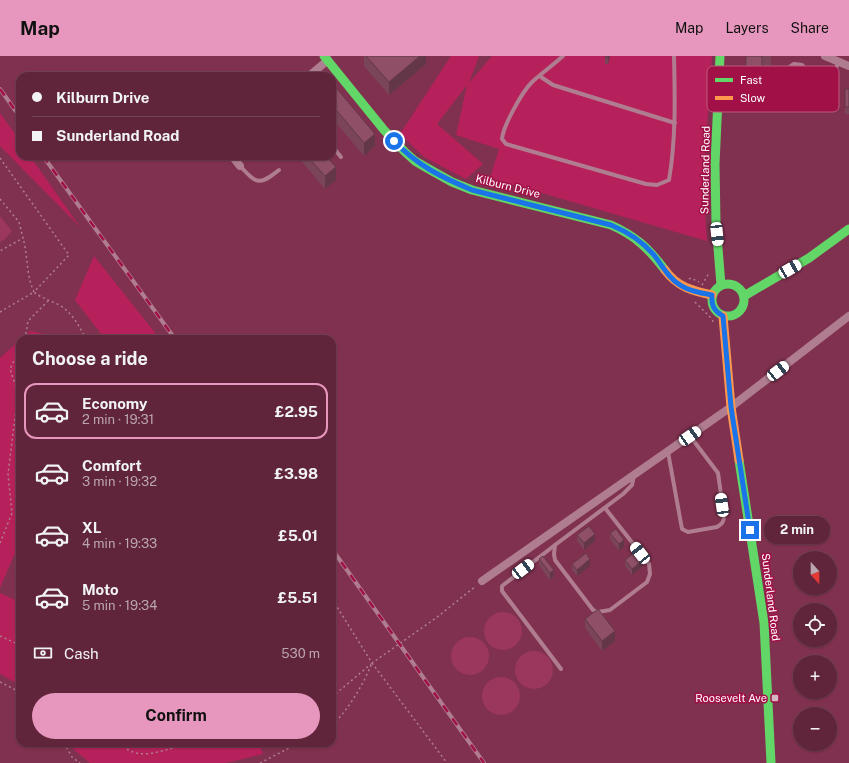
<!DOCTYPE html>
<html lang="en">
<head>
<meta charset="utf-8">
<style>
  :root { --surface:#60253b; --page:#662d42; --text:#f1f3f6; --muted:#baa5af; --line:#744255; --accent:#e797bd }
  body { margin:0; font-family:"Public Sans",sans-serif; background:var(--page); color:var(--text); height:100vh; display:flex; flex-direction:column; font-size:15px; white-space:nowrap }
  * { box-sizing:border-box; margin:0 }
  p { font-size:13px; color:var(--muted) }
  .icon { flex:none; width:22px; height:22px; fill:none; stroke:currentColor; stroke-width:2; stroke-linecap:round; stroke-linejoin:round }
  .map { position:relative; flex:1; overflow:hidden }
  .panel { position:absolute; left:16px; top:279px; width:320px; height:412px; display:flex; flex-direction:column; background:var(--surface); border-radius:12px; box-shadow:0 1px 3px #0004,0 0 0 1px var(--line) }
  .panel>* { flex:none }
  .guide { position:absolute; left:16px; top:16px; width:320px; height:88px; border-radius:12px; box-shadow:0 1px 3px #0004,0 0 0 1px var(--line); display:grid; align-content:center; height:88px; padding:0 16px; background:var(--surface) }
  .needle { width:26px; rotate:159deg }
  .fabs { position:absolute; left:793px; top:495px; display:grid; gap:8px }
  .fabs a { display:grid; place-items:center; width:44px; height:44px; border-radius:50%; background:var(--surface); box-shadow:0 1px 3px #0004,0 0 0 1px var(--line); font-size:20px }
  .end { position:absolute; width:18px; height:18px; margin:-9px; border:5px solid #1a73e8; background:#fff; box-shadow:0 0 0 2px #fff }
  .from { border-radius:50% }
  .bubble { position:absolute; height:28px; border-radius:14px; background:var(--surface); box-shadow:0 1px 3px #0004,0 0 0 1px var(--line); font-size:13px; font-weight:700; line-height:28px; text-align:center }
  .car { position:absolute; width:12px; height:24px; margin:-12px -6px; border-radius:5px; box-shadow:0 0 3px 1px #0007; background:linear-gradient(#fff 24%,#345 0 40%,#fff 0 76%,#345 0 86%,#fff 0) }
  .guide b { display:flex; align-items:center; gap:14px; height:38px; font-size:15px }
  .guide b+b { border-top:1px solid var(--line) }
  .guide i { width:10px; height:10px; background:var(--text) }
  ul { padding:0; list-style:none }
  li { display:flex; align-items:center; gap:12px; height:56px; margin:0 8px 6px; padding:0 8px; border:2px solid transparent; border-radius:12px }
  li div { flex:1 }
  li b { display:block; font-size:15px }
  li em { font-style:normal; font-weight:700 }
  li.selected { border-color:var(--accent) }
  li>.icon { width:36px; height:36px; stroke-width:1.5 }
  h2 { padding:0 16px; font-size:18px; line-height:48px }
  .pay { display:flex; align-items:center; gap:10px; height:44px; padding:0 16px; font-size:15px }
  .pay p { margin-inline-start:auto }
  .action { display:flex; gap:8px; margin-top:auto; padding:8px 16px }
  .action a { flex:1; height:46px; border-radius:24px; background:var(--accent); color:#111; font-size:16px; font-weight:700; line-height:46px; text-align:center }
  header { display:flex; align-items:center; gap:24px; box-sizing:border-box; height:56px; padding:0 20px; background:var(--accent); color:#111 }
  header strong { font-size:19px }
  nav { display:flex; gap:22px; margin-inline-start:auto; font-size:14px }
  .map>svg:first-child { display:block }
  .green { fill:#b6215c }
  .water { fill:#9b365c }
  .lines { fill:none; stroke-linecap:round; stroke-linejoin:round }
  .path { stroke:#b07d90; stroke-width:1.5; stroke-dasharray:2 3; stroke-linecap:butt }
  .lane { stroke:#b07d90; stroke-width:4 }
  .street { stroke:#b07d90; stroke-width:8 }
  .fast { stroke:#63d668; stroke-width:9 }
  .slow { stroke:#ff974d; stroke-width:9 }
  .rail-casing { stroke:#af7c90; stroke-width:4 }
  .rail { stroke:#a11047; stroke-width:2.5; stroke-dasharray:8; stroke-linecap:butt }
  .wall { fill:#7a4459 }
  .shaded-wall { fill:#633748 }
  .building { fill:#8e4f67; stroke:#633748 }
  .route { stroke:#1a73e8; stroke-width:5 }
  .poi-dot { fill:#d3b7c1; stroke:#a11047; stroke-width:1.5 }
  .labels { text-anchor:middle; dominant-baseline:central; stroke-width:3; stroke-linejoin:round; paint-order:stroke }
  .street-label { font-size:11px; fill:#fff; stroke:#a11047 }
  .poi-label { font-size:11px; fill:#fff; stroke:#a11047; text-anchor:end }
  .key { fill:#a11047; stroke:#bd587e; stroke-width:1 }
  .key-label { font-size:11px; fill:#fff }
</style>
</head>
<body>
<header>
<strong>Map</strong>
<nav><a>Map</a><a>Layers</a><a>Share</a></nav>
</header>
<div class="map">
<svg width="849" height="707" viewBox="0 0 849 707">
  <rect width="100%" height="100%" fill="#80314f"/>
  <!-- green -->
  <g class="green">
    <polygon points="451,0 479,0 469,27 492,0 712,0 705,100 704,143 707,185 490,122 499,93 456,79 467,29 437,68 483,108 466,123 424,101 400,78"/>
    <polygon points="0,57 20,85 20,100 30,100 80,171 0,90"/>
    <polygon points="94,200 160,283 105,283 75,244"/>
    <polygon points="30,275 60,281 62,283 21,283"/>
    <polygon points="20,284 20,498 14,499 0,532 0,302"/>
    <polygon points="0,537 20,546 20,629 0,618"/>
    <polygon points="68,687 259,687 263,698 226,707 90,707 71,691"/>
  </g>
  <!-- water -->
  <g class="water">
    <polygon points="0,160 12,175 4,184 0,186"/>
    <circle cx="503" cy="575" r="19"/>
    <circle cx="470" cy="600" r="19"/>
    <circle cx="534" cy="614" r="19"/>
    <circle cx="501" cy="640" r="19"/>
  </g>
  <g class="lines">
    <!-- path -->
    <g class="path">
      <path d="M 0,102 L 69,199 L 34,236 C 26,219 28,200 23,182"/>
      <polyline points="0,143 19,166 23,182 0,195"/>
      <polyline points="689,223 691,222 699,226"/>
      <polyline points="702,229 709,217"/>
      <polyline points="695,246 711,262 714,267"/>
      <path d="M 0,256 L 34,236 C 41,242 50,244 59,249 C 72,256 79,270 86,283"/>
      <polyline points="25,283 28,265 49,244"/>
      <polyline points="0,487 12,457 8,418 18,337 10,313 20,293"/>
      <polyline points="332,543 372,607 436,562 476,530"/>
      <polyline points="0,580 20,589"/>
      <polyline points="372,607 447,707"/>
      <polyline points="0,626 20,636"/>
      <polyline points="332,641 371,608"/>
      <path d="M 332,669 C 348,655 364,627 372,607"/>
      <polyline points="64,687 72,701 80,707"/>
      <path d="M 119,687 C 140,707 158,694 183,690 C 198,688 213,690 227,687"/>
      <polyline points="260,707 299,687"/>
    </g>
    <!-- lane -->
    <g class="lane">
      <path d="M 563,0 C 553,9 542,17 532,26 C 522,36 503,70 502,83 L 506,88 L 646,128 L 657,129 L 669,124 C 676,83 675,42 674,0"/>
      <polyline points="541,21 553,29 675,67"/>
      <path d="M 787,23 L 788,12 L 794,8 L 802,9 C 809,19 817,22 828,26 L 839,6"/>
      <polyline points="332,90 341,101"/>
      <path d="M 240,110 C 257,128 259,130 279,114"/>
      <path d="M 668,396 L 682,473 L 688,476 L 717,471 C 722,468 724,466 724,460 L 718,417 L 690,380"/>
      <polyline points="605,452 649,508 650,518 647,526 610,554 598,556 593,554 555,504 554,498 555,489 623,438 632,429 634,419"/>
      <polyline points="555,489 502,530 502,535 561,613"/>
    </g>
    <!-- street -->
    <g class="street">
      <polyline points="825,0 849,10"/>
      <polyline points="309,20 328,4"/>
      <polyline points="232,100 240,110"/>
      <polyline points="482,525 731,351 849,260"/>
    </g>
    <!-- fast -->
    <g class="fast">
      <path d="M 324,0 L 384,74 L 405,96 L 415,105 L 427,112 L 452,126 L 472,134 L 611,169 C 636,180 649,193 665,214"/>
      <polyline points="720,0 715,108 716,167 721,229"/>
      <circle cx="728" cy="244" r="16"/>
      <polyline points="744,240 809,202 849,173"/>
      <polyline points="739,404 764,567 771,707"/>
    </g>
    <!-- slow -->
    <g class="slow">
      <path d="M 665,214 C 677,231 693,235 712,239"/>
      <polyline points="723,260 731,351 739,404"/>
    </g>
    <defs>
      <g id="rail">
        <polyline points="0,33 20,61"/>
        <polyline points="43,100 175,283"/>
        <polyline points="332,493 484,707"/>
      </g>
    </defs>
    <!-- rail casing -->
    <use href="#rail" class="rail-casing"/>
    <!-- rail -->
    <use href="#rail" class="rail"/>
  </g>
  <!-- wall -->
  <g class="wall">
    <polygon points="364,0 426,0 426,8 389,39 364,10"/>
    <polygon points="610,0 608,8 605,8 605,1"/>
    <polygon points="746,0 771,0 771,12 762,12 762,21 786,21 786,49 745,48"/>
    <polygon points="332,27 375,90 364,100 332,62"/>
    <rect x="845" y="33" width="4" height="25"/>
    <polygon points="257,100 270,100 262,106"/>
    <polygon points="297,100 326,100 336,124 325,133"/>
    <polygon points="610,477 624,491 619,495 610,483"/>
    <polygon points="577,479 595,485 584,494 577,485"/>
    <polygon points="539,503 554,520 550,524 539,510"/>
    <polygon points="625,504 642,511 632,519 625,510"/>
    <polygon points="572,508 590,510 577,520 572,514"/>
    <polygon points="585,563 615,585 602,595 585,572"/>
  </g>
  <!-- shaded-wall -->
  <g class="shaded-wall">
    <polygon points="420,0 426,0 426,8 389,39 389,26"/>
    <polygon points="608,0 610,0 608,8"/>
    <polygon points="375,78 375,90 364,100 364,87"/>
    <polygon points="262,100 270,100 262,106"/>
    <polygon points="336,111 336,124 325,133 325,120"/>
    <polygon points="595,478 595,485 584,494 584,487"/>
    <polygon points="624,484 624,491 619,495 619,488"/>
    <polygon points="590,503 590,510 577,520 577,514"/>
    <polygon points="642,505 642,511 632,519 632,513"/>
    <polygon points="554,514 554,520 550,524 550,517"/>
    <polygon points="615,575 615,585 602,595 602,585"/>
  </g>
  <!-- building -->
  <g class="building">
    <polygon points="366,0 420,0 389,26"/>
    <polygon points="605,0 608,0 608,2 605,1"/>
    <polygon points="746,0 762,0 762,21 786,21 786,36 745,36"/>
    <polygon points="322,15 326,20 317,20"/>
    <polygon points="332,27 375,78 364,87 332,49"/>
    <rect x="845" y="33" width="4" height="18"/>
    <polygon points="307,100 326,100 336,111 325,120"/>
    <polygon points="589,470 595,478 584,487 577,479"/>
    <polygon points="616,473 624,484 619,488 610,477"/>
    <polygon points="635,496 642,505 632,513 625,504"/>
    <polygon points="586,497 590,503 577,514 572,508"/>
    <polygon points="543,500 554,514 550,517 539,503"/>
    <polygon points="598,553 615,575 602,585 585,563"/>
  </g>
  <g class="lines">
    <!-- route -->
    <path class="route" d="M 394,85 C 418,110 441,121 472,134 L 611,169 C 628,176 642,185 654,199 C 662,209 668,222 680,229 C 689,235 701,237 712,239 C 711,249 714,255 723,260 L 731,351 L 750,474"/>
  </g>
  <!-- markers -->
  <rect class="poi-dot" x="771" y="638" width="8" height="8" rx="2"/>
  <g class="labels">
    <!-- street labels -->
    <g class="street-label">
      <text transform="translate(705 114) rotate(-89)">Sunderland Road</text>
      <text transform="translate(508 130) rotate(14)">Kilburn Drive</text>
      <text transform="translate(771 541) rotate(83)">Sunderland Road</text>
    </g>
    <!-- poi labels -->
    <g class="poi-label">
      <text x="767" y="642">Roosevelt Ave</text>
    </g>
  </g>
  <!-- legend -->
  <rect x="707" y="10" width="132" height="46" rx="6" class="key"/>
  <rect x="715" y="22" width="18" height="4" fill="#63d668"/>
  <rect x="715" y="40" width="18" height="4" fill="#ff974d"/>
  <g class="key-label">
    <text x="740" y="28">Fast</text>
    <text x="740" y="46">Slow</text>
  </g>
</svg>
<div class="fabs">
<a><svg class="needle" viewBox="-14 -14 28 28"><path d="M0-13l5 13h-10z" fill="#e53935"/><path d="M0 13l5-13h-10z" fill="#baa5af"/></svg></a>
<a><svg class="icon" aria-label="locate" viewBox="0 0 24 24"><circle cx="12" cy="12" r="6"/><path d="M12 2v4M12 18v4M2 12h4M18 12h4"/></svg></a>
<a>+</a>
<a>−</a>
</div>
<i class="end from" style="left:394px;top:85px"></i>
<i class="end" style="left:750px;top:474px"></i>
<div class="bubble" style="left:764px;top:460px;width:66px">2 min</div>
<i class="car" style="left:717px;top:178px;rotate:174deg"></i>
<i class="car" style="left:790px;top:213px;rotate:60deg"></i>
<i class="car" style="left:778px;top:315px;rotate:52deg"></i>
<i class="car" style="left:690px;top:380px;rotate:55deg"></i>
<i class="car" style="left:722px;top:449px;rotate:352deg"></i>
<i class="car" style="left:640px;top:497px;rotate:322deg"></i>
<i class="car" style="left:523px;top:513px;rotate:53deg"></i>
<div class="guide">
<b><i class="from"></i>Kilburn Drive</b>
<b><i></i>Sunderland Road</b>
</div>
<section class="panel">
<h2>Choose a ride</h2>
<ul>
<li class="selected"><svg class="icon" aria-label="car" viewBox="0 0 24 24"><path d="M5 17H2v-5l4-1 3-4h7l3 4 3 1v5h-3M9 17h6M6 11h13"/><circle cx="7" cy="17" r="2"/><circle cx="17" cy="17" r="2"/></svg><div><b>Economy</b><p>2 min · 19:31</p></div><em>£2.95</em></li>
<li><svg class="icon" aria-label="car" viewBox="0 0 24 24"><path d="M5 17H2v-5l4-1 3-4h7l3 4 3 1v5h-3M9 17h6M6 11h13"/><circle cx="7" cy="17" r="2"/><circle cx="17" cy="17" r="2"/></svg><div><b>Comfort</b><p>3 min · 19:32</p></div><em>£3.98</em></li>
<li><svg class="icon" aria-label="car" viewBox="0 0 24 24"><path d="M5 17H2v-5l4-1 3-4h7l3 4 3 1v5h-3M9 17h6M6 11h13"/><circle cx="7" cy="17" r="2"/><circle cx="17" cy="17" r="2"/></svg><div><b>XL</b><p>4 min · 19:33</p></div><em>£5.01</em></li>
<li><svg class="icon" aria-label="car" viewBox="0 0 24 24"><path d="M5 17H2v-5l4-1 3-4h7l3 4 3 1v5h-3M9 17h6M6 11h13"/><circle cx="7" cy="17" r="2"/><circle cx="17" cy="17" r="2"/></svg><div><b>Moto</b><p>5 min · 19:34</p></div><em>£5.51</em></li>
</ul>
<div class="pay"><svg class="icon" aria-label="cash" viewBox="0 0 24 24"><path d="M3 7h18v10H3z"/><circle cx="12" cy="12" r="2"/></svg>Cash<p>530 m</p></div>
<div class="action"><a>Confirm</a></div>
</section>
</div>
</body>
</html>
